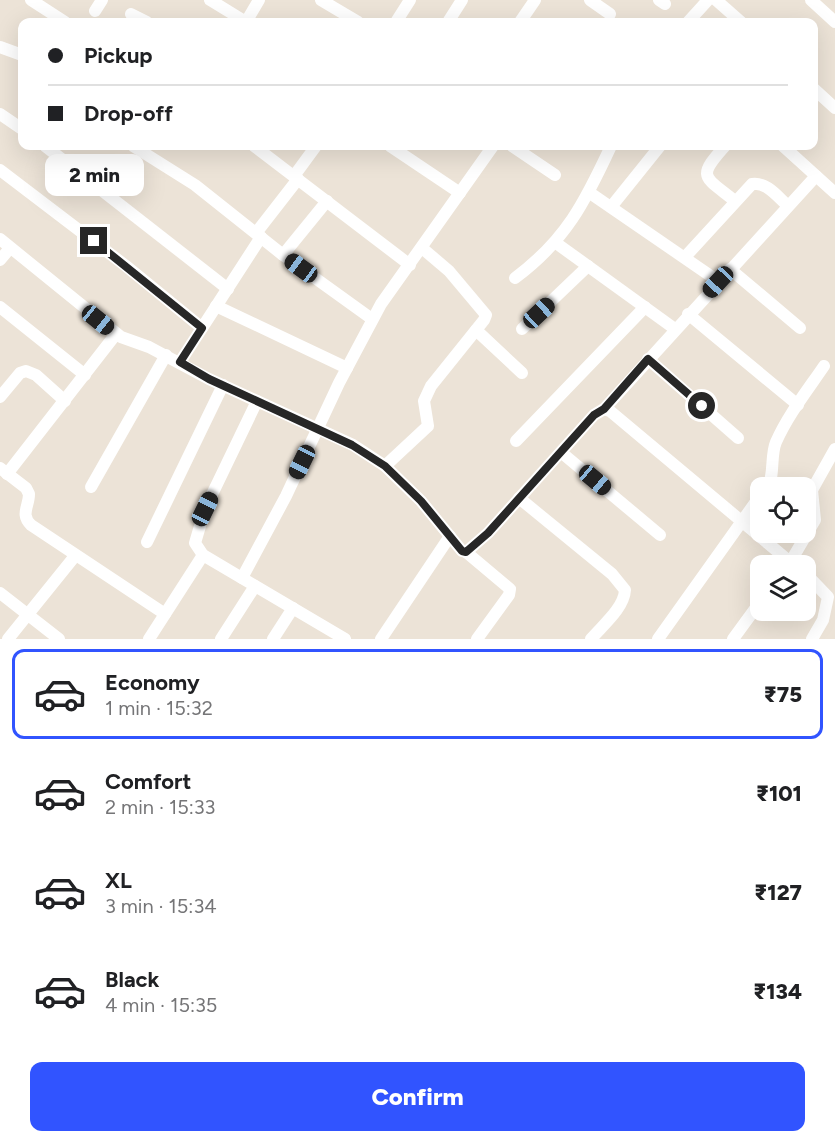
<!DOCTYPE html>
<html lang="en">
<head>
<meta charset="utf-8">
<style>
  :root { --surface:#fff; --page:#f2f2f2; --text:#202124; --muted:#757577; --line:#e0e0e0; --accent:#3154ff }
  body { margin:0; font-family:Figtree,sans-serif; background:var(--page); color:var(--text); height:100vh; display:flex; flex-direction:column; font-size:22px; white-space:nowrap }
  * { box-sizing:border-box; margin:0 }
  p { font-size:20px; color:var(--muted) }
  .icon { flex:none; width:33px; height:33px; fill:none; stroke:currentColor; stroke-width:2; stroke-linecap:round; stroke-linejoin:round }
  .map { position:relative; height:639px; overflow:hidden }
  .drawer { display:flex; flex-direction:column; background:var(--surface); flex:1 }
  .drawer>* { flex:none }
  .banner { position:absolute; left:18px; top:18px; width:800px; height:132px; border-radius:12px; box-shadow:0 6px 24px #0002; display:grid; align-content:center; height:132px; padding:0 30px; background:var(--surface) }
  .buttons { position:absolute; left:750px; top:477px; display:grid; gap:12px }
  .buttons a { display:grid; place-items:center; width:66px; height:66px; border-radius:12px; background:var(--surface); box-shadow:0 6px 24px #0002; font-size:30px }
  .end { position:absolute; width:27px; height:27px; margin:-14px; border:8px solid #272727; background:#fff; box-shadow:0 0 0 3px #fff }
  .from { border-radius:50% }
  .bubble { position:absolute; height:42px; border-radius:12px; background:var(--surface); box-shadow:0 6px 24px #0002; font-size:20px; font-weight:800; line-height:42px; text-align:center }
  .car { position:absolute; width:18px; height:36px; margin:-18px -9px; border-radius:8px; box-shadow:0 0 4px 2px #0007; background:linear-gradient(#222 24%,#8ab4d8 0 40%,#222 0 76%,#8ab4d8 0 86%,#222 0) }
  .banner b { display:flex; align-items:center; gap:21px; height:57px; font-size:22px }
  .banner b+b { border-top:2px solid var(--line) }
  .banner i { width:15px; height:15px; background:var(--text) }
  ul { padding:10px 0 0; list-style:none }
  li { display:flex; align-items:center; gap:18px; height:90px; margin:0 12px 9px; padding:0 18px; border:3px solid transparent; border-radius:12px }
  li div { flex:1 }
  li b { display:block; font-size:22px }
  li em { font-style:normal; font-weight:800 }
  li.current { border-color:var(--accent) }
  li>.icon { width:54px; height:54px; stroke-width:1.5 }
  .button { display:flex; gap:12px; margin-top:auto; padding:12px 30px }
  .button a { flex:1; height:69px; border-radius:12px; background:var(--accent); color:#fff; font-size:24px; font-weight:800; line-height:69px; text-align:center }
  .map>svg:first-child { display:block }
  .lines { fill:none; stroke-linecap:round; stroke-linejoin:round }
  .minor { stroke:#fff; stroke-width:12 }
  .route { stroke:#272727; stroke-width:8 }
</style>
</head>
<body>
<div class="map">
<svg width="835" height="639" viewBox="0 0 835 639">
  <rect width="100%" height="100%" fill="#ece3d7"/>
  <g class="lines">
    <!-- minor -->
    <g class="minor">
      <polyline points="31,0 65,22"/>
      <polyline points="210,0 246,22"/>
      <polyline points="321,0 358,22"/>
      <polyline points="590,0 610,14"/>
      <polyline points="659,0 665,4"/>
      <polyline points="716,0 741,22"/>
      <polyline points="811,0 835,22"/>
      <polyline points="95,11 102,0"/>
      <polyline points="131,14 147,22"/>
      <polyline points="246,22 259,0"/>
      <polyline points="396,22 410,0"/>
      <polyline points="448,22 462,0"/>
      <polyline points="520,22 535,0"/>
      <polyline points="688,22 708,0"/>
      <polyline points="0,47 22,55"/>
      <polyline points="813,88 835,108"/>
      <polyline points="0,114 22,129"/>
      <polyline points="45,146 228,289"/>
      <polyline points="133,146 195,185 283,255 372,319"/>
      <polyline points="254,146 410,265"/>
      <polyline points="390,146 460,193"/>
      <polyline points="512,146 555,175"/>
      <path d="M 725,146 C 696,178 704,176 735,201"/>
      <polyline points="783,146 835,193"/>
      <polyline points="0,170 126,266 202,328"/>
      <polyline points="294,176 316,146"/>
      <polyline points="590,193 718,281"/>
      <polyline points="611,207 660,146"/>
      <polyline points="256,233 298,179"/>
      <polyline points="0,239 121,337 149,347 209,379 353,445 385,466 421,501 462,551 466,552 488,533 594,415 604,409 610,411 795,566"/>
      <polyline points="556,243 675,329"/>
      <polyline points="283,255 327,201"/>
      <path d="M 685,257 L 752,184 C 767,182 777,196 788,206"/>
      <polyline points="0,260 10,248"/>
      <polyline points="730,269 800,328"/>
      <path d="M 515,278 C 566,240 585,202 611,146"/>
      <polyline points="216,306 347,368"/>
      <polyline points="0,307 85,375"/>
      <polyline points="688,314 798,405"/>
      <polyline points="522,329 588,266"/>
      <polyline points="476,330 522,373"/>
      <polyline points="648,359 738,438"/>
      <polyline points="180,362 261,237"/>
      <polyline points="0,397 20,373 26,371 36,375 65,401"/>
      <polyline points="257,401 205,509 195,543 203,555 345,639"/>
      <polyline points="604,409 816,176"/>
      <polyline points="516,441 645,307"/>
      <polyline points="562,453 660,535"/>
      <polyline points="385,466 428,426 424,401 431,386 484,320 486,315 449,271 422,248"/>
      <path d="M 0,468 L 26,488 L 29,494 C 29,507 20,514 31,525 L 165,614"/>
      <polyline points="7,474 116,334"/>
      <polyline points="91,487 166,355"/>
      <path d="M 767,488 C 775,477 770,456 776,442 C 788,415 807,391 824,366"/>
      <path d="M 519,498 L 612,574 L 625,590 C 624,608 603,625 591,639"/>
      <polyline points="147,542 223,385"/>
      <polyline points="466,552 510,589 509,595 477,639"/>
      <polyline points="788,566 815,520 812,490 835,449"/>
      <polyline points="806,574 828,597 823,620 812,639"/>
      <polyline points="242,578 286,496 339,383 381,304 493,146"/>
      <polyline points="0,593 59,639"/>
      <polyline points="8,639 75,556"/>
      <polyline points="149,639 203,555"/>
      <polyline points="221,639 255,586"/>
      <polyline points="273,639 293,608"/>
      <polyline points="381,639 450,536"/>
      <polyline points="658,639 760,496"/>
      <polyline points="733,639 760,602"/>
    </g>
  </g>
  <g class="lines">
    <!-- route -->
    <polyline class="route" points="94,241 202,328 180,362 209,379 352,445 385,466 421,501 462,551 466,552 488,533 594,415 604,409 648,359 702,406"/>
  </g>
</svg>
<div class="buttons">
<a><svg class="icon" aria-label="locate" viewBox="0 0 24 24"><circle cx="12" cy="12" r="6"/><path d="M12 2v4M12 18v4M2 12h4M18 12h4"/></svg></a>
<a><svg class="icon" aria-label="layers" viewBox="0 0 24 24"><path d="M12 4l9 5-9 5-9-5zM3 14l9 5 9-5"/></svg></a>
</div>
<i class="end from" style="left:702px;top:406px"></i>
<i class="end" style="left:94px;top:241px"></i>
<div class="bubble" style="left:45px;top:154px;width:99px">2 min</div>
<i class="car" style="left:301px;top:268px;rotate:306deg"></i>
<i class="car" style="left:718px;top:282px;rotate:223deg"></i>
<i class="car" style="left:539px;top:313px;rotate:47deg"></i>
<i class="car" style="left:98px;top:320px;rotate:129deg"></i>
<i class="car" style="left:302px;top:462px;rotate:206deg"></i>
<i class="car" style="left:595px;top:480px;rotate:130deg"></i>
<i class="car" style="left:205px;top:509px;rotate:26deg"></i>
<div class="banner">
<b><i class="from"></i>Pickup</b>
<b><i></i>Drop-off</b>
</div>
</div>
<section class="drawer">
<ul>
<li class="current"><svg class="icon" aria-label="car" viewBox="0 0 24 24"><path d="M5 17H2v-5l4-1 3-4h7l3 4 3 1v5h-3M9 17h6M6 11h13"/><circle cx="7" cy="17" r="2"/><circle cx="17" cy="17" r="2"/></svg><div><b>Economy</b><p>1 min · 15:32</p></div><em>₹75</em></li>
<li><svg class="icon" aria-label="car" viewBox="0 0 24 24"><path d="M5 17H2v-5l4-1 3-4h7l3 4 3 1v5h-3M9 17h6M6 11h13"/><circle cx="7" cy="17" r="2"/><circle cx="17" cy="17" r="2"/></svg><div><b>Comfort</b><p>2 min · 15:33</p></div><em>₹101</em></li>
<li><svg class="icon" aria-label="car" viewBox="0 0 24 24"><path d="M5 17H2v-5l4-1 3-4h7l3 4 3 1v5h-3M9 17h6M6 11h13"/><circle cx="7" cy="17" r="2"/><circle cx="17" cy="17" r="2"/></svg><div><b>XL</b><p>3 min · 15:34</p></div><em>₹127</em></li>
<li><svg class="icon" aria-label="car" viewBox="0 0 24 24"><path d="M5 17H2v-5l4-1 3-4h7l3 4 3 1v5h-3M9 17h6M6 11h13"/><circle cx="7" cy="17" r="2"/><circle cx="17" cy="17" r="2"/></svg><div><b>Black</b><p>4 min · 15:35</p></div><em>₹134</em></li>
</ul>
<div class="button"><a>Confirm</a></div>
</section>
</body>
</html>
